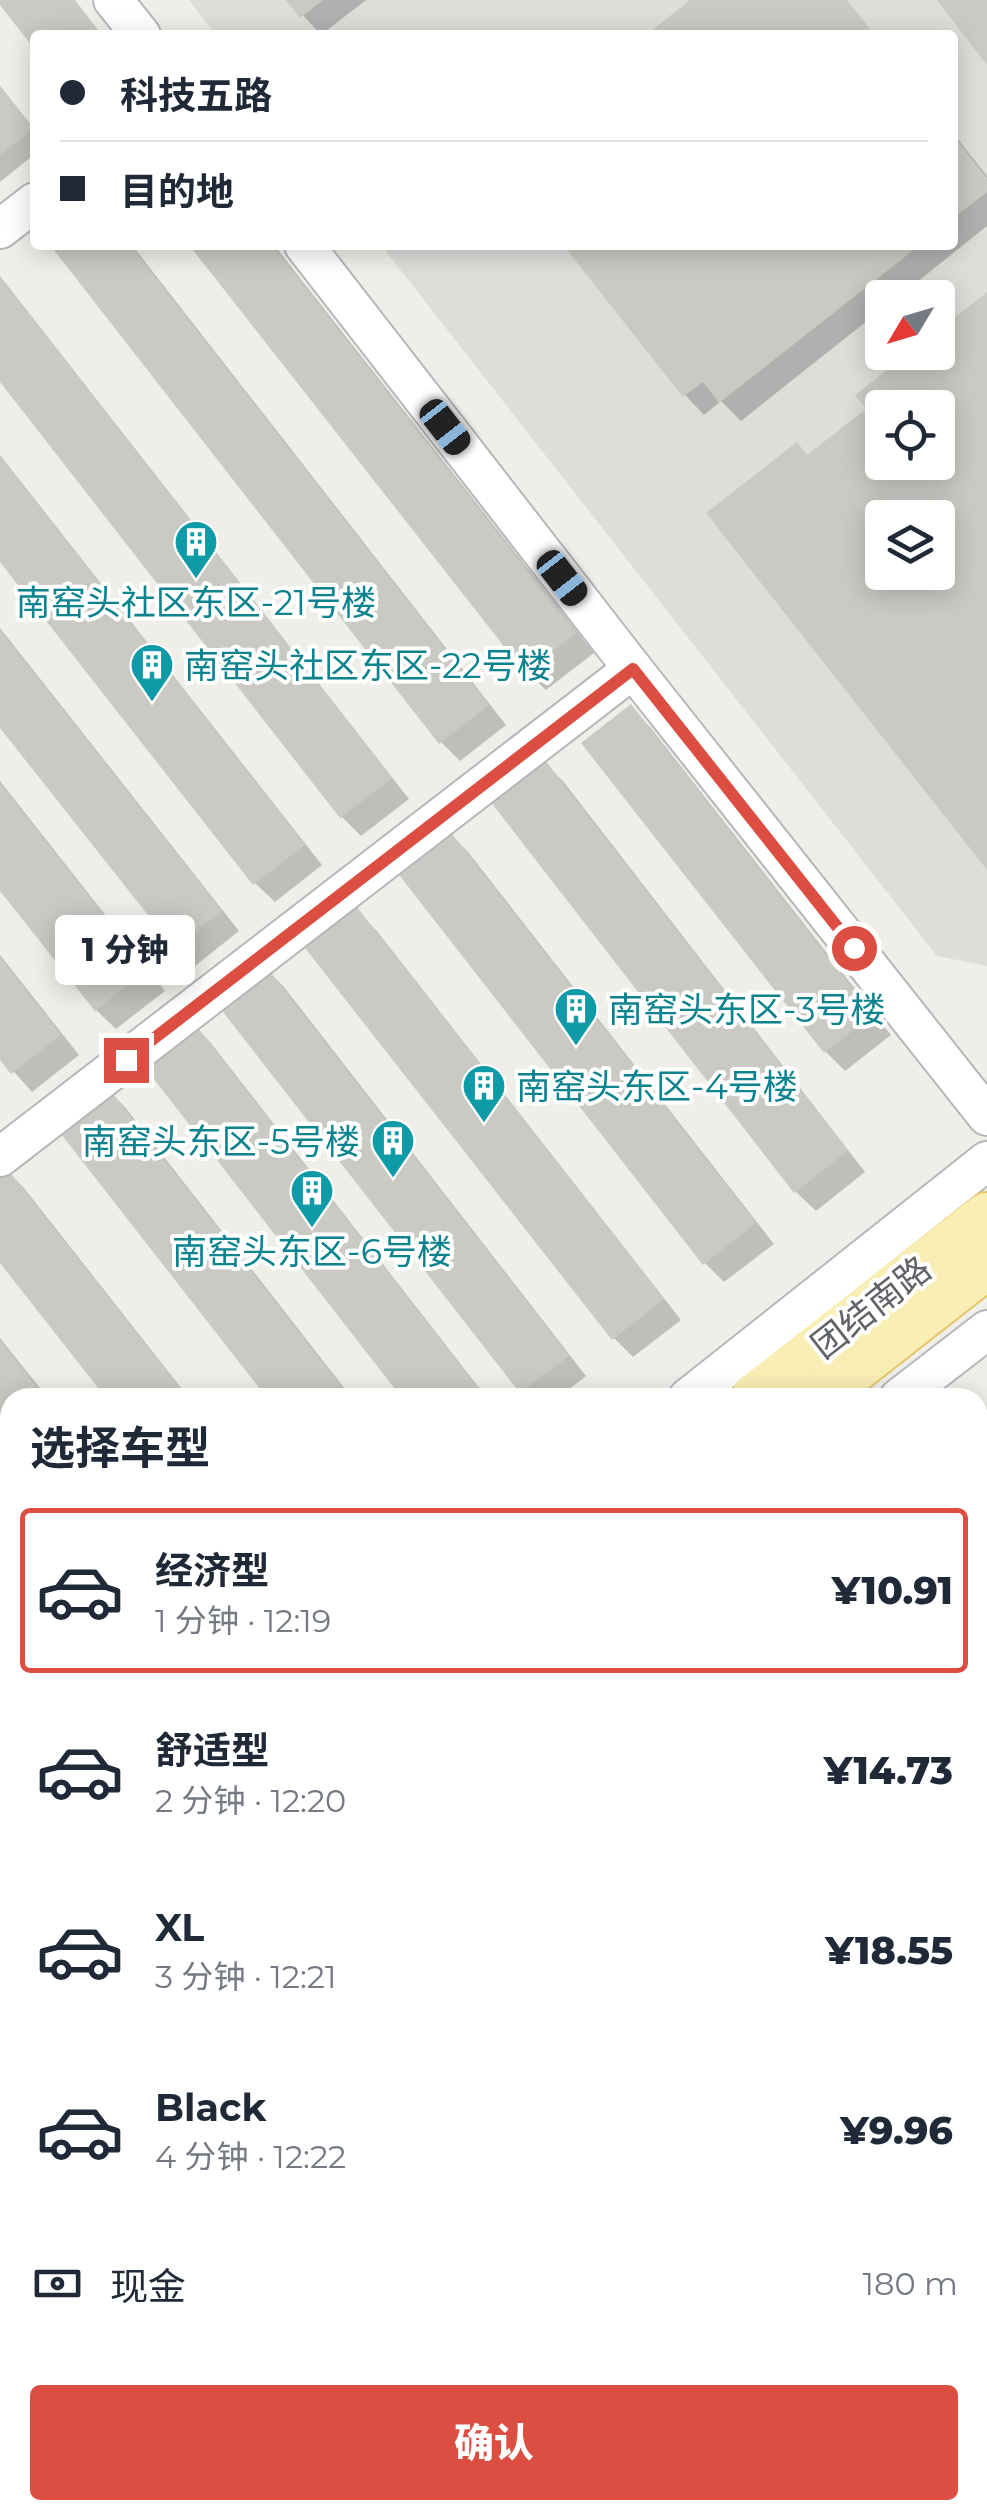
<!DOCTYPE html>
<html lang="zh">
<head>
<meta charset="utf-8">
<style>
  :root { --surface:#fff; --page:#f2f2f3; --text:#1f2937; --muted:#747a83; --line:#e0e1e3; --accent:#dc4e42 }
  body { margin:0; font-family:Montserrat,"Noto Sans SC",sans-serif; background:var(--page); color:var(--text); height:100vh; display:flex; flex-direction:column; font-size:38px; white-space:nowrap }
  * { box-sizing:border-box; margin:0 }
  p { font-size:32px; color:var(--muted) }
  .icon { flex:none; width:55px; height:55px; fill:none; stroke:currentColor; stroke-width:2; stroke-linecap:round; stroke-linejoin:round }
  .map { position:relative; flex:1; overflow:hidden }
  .panel { position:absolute; left:0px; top:1388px; width:988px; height:1132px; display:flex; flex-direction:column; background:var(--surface); border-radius:30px 30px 0 0; box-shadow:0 5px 25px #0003 }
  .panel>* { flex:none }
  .top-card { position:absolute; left:30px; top:30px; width:928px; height:220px; border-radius:10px; box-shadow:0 5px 25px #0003; display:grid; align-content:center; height:220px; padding:0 30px; background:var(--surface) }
  .needle { width:65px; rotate:232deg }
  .controls { position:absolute; left:865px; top:280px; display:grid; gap:20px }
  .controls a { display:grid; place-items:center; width:90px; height:90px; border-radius:10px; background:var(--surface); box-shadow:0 5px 25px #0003; font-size:50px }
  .end { position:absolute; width:45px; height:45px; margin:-22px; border:12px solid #dc4e42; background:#fff; box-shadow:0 0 0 5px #fff }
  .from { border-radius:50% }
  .bubble { position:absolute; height:70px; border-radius:10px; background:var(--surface); box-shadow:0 5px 25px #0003; font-size:32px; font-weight:800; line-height:70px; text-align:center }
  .car { position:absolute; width:30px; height:60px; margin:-30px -15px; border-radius:12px; box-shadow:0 0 8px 2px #0007; background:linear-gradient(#222 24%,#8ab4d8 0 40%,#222 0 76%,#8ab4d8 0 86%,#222 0) }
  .top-card b { display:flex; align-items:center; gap:35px; height:95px; font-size:38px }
  .top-card b+b { border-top:2px solid var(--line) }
  .top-card i { width:25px; height:25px; background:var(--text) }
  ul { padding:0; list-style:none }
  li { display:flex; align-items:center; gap:30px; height:165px; margin:0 20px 15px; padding:0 10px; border:5px solid transparent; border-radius:10px }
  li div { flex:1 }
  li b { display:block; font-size:38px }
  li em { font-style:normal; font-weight:800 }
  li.active { border-color:var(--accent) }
  li>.icon { width:90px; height:90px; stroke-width:1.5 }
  h2 { padding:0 30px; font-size:45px; line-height:120px }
  .pay { display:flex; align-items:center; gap:25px; height:110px; padding:0 30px; font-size:38px }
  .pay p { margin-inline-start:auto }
  .cta { display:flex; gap:20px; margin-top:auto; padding:20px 30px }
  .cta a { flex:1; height:115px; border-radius:10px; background:var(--accent); color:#fff; font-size:40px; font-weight:800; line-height:115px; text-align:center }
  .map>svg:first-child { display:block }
  .industrial { fill:#dfddda; fill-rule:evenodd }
  .shadow { fill:#0003; fill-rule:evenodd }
  .building { fill:#cbc9c4; fill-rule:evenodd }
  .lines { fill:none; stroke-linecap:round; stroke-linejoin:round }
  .minor-casing { stroke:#b5b7bb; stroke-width:42 }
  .major-casing { stroke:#e6c46a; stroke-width:52 }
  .minor { stroke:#fff; stroke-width:38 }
  .major { stroke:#f9eeb4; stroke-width:48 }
  .route { stroke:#dc4e42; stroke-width:12 }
  .labels { text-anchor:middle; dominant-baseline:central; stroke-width:8; stroke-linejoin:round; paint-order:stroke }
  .culture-label { font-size:35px; fill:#0d838f; stroke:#fff; text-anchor:start }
  .street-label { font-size:35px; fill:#5f6267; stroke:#fff }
</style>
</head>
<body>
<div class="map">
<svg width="987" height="2518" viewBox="0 0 987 2518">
  <rect width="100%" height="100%" fill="#f0eee8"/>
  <!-- industrial -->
  <path class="industrial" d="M 189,0 L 987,0 L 987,966 L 937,956 L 381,245 L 952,245 L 952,35 L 216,35 ZM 882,298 L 938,298 L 938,352 L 882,352 ZM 882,408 L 938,408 L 938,462 L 882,462 ZM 882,518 L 938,518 L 938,572 L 882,572 Z"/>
  <!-- shadow -->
  <g class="shadow">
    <polygon points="289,0 366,0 321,35"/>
    <polygon points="0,86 35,130 35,154 0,182"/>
    <polygon points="952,132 987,176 987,226 897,298 882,298 882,309 741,421 721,401 704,415 685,395 566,245 952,245"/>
    <polygon points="54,245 132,245 506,725 460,761 441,742"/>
    <polygon points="192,245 274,245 594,653 546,690 526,671"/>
    <polygon points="0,276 409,799 361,836 342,817 0,378"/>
    <path d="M 987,295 L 987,866 L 809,457 L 938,352 L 938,334 ZM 882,408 L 938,408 L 938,462 L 882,462 ZM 882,518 L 938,518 L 938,572 L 882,572 Z"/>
    <polygon points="0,455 322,865 275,902 255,883 0,557"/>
    <polygon points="0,628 239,931 195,966 176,947 0,724"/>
    <polygon points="630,708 650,727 891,1035 845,1071 826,1052 585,743"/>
    <polygon points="543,762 563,781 865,1172 816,1211 796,1192 494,801"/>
    <polygon points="0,781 165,991 116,1029 96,1010 0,887"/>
    <polygon points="449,833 468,852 774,1244 724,1282 705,1263"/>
    <polygon points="356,911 376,930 681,1320 633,1357 614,1338"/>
    <polygon points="0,955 79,1055 32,1092 0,1056"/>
    <polygon points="265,968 284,987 586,1376 558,1398 527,1398 521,1392"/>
    <polygon points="191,1022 210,1042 487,1398 405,1398"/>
    <polygon points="106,1088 125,1107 352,1398 270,1398"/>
    <polygon points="5,1169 24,1188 189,1398 109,1398 0,1259"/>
    <polygon points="0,1338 48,1398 10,1398 10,1448 0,1435"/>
    <polygon points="978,1567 987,1579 987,1679 978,1667"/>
    <polygon points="0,1721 10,1734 10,1827 0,1817"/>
    <polygon points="978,1741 987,1753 987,1855 978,1843"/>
    <polygon points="978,1912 987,1925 987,1958 978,1966"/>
    <polygon points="978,2106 987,2118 987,2207 978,2195"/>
    <polygon points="978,2271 987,2283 987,2377 978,2365"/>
    <polygon points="52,2510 218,2510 224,2518 58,2518"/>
    <polygon points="237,2510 254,2510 244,2517"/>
  </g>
  <!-- building -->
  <g class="building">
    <polygon points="0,0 75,0 102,35 35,35 35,50 0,5"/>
    <polygon points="286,0 323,0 300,18"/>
    <polygon points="690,0 847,0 875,35 646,35"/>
    <polygon points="937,0 987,0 987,65"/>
    <polygon points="0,86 33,129 0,155"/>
    <polygon points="952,134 987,178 987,192 952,219"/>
    <polygon points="50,245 130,245 489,705 439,744"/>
    <polygon points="189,245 272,245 576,633 525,673"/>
    <polygon points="563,245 920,245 719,403 703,382 683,397"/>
    <polygon points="0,277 392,778 340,818 0,382"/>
    <path d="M 987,292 L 987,870 L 706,513 L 797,442 L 807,455 L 866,409 L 855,395 L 910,352 L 938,352 L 938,331 ZM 882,408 L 938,408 L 938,462 L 882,462 ZM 882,518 L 938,518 L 938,572 L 882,572 Z"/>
    <polygon points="0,456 305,845 253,885 0,562"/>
    <polygon points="0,630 222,911 174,948 0,728"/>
    <polygon points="631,704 873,1015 824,1053 581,743"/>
    <polygon points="544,759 848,1151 794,1193 490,801"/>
    <polygon points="0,783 147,970 95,1011 0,891"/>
    <polygon points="449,830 756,1223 703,1265 396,871"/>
    <polygon points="357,907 664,1299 612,1340 305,948"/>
    <polygon points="0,957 61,1035 11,1074 0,1060"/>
    <polygon points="265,965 569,1356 520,1393 216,1003"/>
    <polygon points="191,1019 486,1398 402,1398 139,1060"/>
    <polygon points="106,1085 350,1398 267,1398 54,1125"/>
    <polygon points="5,1166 188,1398 106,1398 0,1263 0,1170"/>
    <polygon points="0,1340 45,1398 10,1398 10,1452 0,1440"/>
    <polygon points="987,1408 987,1506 978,1494 978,1415"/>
    <polygon points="0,1547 10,1560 10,1665 0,1652"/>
    <polygon points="978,1568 987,1580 987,1683 978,1671"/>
    <polygon points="0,1723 10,1735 10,1795 0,1803"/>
    <polygon points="978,1743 987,1755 987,1859 978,1847"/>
    <polygon points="987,1984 987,2034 978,2022 978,1992"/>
    <polygon points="978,2107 987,2119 987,2211 978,2199"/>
    <polygon points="10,2121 10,2228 0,2215 0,2129"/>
    <polygon points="0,2234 10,2247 10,2461 0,2448"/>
    <polygon points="978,2273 987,2285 987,2381 978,2369"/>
    <polygon points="978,2447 987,2459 987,2518 952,2518 946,2510 978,2510"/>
    <polygon points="48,2510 200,2510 189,2518 55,2518"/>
    <polygon points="376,2510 449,2510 455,2518 382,2518"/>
    <polygon points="511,2510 585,2510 591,2518 517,2518"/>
    <polygon points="639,2510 721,2510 728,2518 645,2518"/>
    <polygon points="781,2510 861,2510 868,2518 787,2518"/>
  </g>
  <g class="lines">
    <defs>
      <g id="minor">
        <polyline points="113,0 141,35"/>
        <polyline points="0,229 35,202"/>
        <polyline points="304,245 633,669 987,1116"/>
        <polyline points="0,1157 633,669"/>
        <polyline points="688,1398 987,1161"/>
        <polyline points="899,1398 987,1330"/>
        <polyline points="0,1554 10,1567"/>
        <polyline points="0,1929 10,1921"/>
        <polyline points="978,1977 987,1970"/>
        <polyline points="0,2096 10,2088"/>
        <polyline points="886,2510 892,2518"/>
        <polyline points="280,2518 290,2510"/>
      </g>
      <g id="major">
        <polyline points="755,1398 987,1217"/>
        <polyline points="816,1398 987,1264"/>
        <polyline points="0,1986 10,1978"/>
        <polyline points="0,2033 10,2025"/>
      </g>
    </defs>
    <!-- minor casing -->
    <use href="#minor" class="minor-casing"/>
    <!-- major casing -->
    <use href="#major" class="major-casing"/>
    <!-- minor -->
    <use href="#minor" class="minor"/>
    <!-- major -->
    <use href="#major" class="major"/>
  </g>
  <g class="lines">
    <!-- route -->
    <polyline class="route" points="126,1060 633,669 854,948"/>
  </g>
  <!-- icons -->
  <defs>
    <symbol id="building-pin" viewBox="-11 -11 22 30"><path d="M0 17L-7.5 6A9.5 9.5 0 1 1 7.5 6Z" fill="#0f9aa8" stroke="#fff"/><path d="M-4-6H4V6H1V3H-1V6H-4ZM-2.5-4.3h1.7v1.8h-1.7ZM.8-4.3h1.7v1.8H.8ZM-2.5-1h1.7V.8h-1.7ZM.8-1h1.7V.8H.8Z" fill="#fff"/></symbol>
  </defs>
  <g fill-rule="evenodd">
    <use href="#building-pin" x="171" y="517" width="50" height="68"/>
    <use href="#building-pin" x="127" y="640" width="50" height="68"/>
    <use href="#building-pin" x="551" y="984" width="50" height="68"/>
    <use href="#building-pin" x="459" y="1061" width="50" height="68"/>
    <use href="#building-pin" x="368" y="1116" width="50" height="68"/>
    <use href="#building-pin" x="287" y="1166" width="50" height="68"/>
  </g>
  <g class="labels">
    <!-- culture labels -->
    <g class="culture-label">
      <text x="196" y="602" text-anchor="middle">南窑头社区东区-21号楼</text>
      <text x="184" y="665">南窑头社区东区-22号楼</text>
      <text x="608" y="1009">南窑头东区-3号楼</text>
      <text x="516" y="1086">南窑头东区-4号楼</text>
      <text x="360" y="1141" text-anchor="end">南窑头东区-5号楼</text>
      <text x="312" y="1251" text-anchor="middle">南窑头东区-6号楼</text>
    </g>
    <!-- street labels -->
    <g class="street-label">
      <text transform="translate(871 1307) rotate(-38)">团结南路</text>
    </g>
  </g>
</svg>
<div class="controls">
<a><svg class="needle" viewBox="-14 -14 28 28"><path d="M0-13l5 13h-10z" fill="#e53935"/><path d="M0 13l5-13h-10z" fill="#747a83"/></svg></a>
<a><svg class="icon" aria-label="locate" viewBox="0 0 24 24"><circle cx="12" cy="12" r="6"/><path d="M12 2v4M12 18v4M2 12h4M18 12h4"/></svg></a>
<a><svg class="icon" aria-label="layers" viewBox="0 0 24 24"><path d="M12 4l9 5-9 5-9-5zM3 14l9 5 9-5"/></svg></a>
</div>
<i class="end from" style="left:854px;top:948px"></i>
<i class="end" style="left:126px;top:1060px"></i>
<div class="bubble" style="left:55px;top:915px;width:140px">1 分钟</div>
<i class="car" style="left:445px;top:427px;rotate:142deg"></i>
<i class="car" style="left:562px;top:578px;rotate:142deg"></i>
<div class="top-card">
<b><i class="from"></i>科技五路</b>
<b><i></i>目的地</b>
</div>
<section class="panel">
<h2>选择车型</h2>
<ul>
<li class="active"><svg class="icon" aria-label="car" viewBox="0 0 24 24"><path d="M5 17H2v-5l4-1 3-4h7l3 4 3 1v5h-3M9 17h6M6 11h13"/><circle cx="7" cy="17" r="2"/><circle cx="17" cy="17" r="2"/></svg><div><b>经济型</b><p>1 分钟 · 12:19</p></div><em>¥10.91</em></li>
<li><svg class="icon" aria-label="car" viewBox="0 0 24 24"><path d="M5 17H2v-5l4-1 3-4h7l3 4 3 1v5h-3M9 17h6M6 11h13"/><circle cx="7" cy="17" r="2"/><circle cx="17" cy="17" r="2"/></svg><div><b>舒适型</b><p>2 分钟 · 12:20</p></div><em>¥14.73</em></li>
<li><svg class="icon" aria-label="car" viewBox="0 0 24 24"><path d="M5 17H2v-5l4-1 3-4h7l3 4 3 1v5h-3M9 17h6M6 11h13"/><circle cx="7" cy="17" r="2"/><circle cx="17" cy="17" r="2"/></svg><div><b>XL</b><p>3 分钟 · 12:21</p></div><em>¥18.55</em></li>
<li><svg class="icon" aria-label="car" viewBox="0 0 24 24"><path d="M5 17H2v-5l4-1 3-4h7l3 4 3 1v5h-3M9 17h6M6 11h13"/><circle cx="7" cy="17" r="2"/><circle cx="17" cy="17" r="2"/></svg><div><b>Black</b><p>4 分钟 · 12:22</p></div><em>¥9.96</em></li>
</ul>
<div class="pay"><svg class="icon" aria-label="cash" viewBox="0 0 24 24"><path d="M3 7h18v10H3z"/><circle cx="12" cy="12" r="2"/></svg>现金<p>180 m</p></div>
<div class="cta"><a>确认</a></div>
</section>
</div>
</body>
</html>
